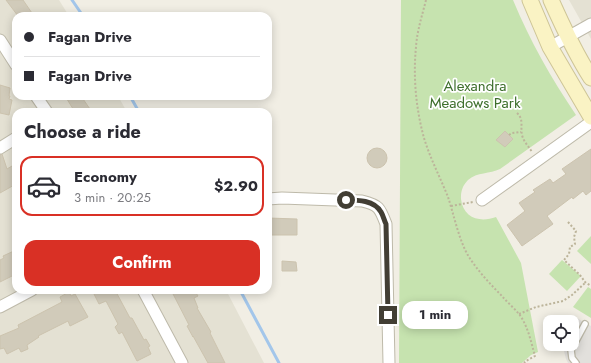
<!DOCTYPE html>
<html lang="en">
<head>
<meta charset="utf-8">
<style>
  :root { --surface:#fff; --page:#f7f7f7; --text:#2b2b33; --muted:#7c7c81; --line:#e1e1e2; --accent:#d93025 }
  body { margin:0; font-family:Jost,sans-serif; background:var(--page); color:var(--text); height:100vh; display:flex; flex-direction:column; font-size:15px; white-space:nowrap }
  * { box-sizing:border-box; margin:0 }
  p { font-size:13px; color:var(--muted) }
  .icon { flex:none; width:22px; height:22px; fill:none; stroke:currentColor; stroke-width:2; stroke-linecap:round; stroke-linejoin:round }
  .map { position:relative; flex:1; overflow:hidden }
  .sheet { position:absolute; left:12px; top:108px; width:260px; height:186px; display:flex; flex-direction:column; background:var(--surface); border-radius:12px; box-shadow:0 2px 10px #0003 }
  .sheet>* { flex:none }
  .guide { position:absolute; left:12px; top:12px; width:260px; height:88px; border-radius:12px; box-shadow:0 2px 10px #0003; display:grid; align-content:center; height:88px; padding:0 12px; background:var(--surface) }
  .tools { position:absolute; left:543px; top:315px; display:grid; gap:8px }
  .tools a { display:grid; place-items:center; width:36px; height:36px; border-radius:8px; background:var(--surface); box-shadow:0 2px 10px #0003; font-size:20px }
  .end { position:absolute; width:18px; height:18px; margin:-9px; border:5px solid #423e34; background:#fff; box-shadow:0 0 0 2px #fff }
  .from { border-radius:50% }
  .bubble { position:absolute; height:28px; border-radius:12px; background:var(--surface); box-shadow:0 2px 10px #0003; font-size:13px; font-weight:700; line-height:28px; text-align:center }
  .guide b { display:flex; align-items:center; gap:14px; height:38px; font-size:15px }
  .guide b+b { border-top:1px solid var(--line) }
  .guide i { width:10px; height:10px; background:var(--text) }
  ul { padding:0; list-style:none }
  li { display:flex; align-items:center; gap:12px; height:60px; margin:0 8px 6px; padding:0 4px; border:2px solid transparent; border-radius:12px }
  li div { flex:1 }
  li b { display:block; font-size:15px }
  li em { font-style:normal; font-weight:700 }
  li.selected { border-color:var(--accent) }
  li>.icon { width:36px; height:36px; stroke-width:1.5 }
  h2 { padding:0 12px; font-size:18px; line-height:48px }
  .cta { display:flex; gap:8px; margin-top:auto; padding:8px 12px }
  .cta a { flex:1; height:46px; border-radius:12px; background:var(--accent); color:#fff; font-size:16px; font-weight:700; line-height:46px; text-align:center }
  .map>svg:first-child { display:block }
  .residential { fill:#e4e1d3 }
  .green { fill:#c6e3af }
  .parking { fill:#e2e0dc }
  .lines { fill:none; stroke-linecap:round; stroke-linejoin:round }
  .stream { stroke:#a3c6ea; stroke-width:3 }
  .building { fill:#d1cbba; stroke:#ccc3ae }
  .service-casing { stroke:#bebaaa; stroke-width:8 }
  .minor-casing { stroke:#bebaaa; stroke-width:13 }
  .secondary-casing { stroke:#cec596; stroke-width:17 }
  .path { stroke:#bcb49a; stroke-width:2; stroke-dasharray:2 2; stroke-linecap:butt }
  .service { stroke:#fff; stroke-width:5.5 }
  .minor { stroke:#fff; stroke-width:11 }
  .secondary { stroke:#faf3c4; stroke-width:15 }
  .route { stroke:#423e34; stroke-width:5 }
  .labels { text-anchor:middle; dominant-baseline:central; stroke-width:3.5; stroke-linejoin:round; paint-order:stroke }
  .park-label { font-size:15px; fill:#3e6f2c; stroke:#fff }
</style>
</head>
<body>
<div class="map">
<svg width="591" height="363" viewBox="0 0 591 363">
  <rect width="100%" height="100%" fill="#f1eee4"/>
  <!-- residential -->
  <g class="residential">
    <polygon points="0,0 59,0 69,16 16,16 16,96 118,96 127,112 16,112 16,290 226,290 264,363 0,363"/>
    <polygon points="569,0 591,0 591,39 573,7"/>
  </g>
  <!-- green -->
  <g class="green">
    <path d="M 401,0 L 513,0 C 530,41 551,78 576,115 L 500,169 C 490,174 477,172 468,180 C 466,182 464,185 463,187 C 461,192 461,194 461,199 C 463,218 480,223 496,217 L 521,263 L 538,352 L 531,355 L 522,363 L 399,363 Z"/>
    <polygon points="591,236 591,264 577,251"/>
    <polygon points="562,260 581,276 567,291 549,274"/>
    <polygon points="588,287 591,289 591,318 573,307"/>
  </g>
  <!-- parking -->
  <polygon class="parking" points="573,316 591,326 591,363 568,363 566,359 564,351 556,346 557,344 572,344 572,322 570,322"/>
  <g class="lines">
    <!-- stream -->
    <g class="stream">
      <polyline points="72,0 83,16"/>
      <polyline points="130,96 139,112"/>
      <polyline points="240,290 279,363"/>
    </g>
  </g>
  <!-- building -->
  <g class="building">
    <polygon points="6,0 23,0 34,16 18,16"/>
    <polygon points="0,85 10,88 9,96 10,96 9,99 12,100 9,115 0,113"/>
    <polygon points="65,96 81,96 92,112 75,112"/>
    <polygon points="505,131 513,139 505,147 496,140"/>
    <circle cx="377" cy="158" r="10"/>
    <polygon points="591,149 591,191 586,195 583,191 573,199 572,197 547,216 553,224 522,246 507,225 525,211 519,203 535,192 533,190 550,179 553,183 566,174 562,169"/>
    <polygon points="2,154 7,169 12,166 16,173 16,184 0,193 0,155"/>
    <polygon points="268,218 297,219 297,235 268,235"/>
    <polygon points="16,250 16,274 0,282 0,260 4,258 3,256"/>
    <polygon points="282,261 296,262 297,271 282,271"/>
    <polygon points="92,290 115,290 130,318 132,318 144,340 146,339 150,346 148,347 151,354 137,361 122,332 119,334 115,327 118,324 106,301 99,304"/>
    <polygon points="171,290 194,290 198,296 194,298 198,308 197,308 211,332 210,333 225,363 208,363 193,336 193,337 187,326 189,325"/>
    <polygon points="69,292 71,296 75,294 88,317 70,326 68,321 38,336 39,337 27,345 28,349 21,352 19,348 7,354 4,348 0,349 0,336 19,328 18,325 62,302 60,297"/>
  </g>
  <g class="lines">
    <defs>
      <polyline id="service" points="576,363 572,358 571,350 585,324"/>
      <g id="minor">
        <polyline points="0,40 16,65"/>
        <polyline points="550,47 591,24"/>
        <polyline points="36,96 47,112"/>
        <polyline points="0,148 16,138"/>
        <path d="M 268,199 L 282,198 L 362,201 C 379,205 380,208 386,224 L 389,363"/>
        <polyline points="482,200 591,122"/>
        <polyline points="143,290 182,363"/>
        <polyline points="0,307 32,290"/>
      </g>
      <g id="secondary">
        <polyline points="530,0 550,47 591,117"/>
        <path d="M 551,0 C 563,27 575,53 591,78"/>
      </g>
    </defs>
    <!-- service casing -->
    <use href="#service" class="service-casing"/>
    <!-- minor casing -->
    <use href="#minor" class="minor-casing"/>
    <!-- secondary casing -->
    <use href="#secondary" class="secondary-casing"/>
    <!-- path -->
    <g class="path">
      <path d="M 426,0 C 422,16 417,31 416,47 C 413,77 416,109 424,138 C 430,158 440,177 448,197 C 454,215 459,241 469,257 C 478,271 490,284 502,296 C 507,302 514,308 519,314 C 528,326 531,342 535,356 L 526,361 L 524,363"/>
      <path d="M 517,113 C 525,120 519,129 523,138 C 525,143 529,147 532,152"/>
      <polyline points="509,135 512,133 521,132"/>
      <polyline points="451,206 473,202"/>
      <polyline points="568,222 576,231 574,237 575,244 570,247 569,254 564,260 580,275 585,282 591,286"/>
      <polyline points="519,314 536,307 563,301 572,295 585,283"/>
    </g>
    <!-- service -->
    <use href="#service" class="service"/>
    <!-- minor -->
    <use href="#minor" class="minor"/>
    <!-- secondary -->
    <use href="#secondary" class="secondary"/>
  </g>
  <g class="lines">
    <!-- route -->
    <path class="route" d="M 346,200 C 358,200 374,200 381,212 C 383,215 384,220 386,224 L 388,315"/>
  </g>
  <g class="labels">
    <!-- park labels -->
    <g class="park-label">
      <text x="475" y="86">Alexandra<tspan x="475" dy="17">Meadows Park</tspan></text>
    </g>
  </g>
</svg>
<div class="tools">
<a><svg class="icon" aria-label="locate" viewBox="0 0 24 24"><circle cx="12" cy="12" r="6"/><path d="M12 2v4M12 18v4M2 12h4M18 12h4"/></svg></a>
</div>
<i class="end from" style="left:346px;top:200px"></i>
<i class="end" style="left:388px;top:315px"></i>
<div class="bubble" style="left:402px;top:301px;width:66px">1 min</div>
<div class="guide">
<b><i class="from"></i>Fagan Drive</b>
<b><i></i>Fagan Drive</b>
</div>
<section class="sheet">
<h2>Choose a ride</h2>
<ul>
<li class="selected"><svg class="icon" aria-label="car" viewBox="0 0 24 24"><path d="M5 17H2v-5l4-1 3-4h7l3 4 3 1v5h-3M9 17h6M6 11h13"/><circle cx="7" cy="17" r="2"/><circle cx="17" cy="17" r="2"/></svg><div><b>Economy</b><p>3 min · 20:25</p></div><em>$2.90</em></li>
</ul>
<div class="cta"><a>Confirm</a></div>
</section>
</div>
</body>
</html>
